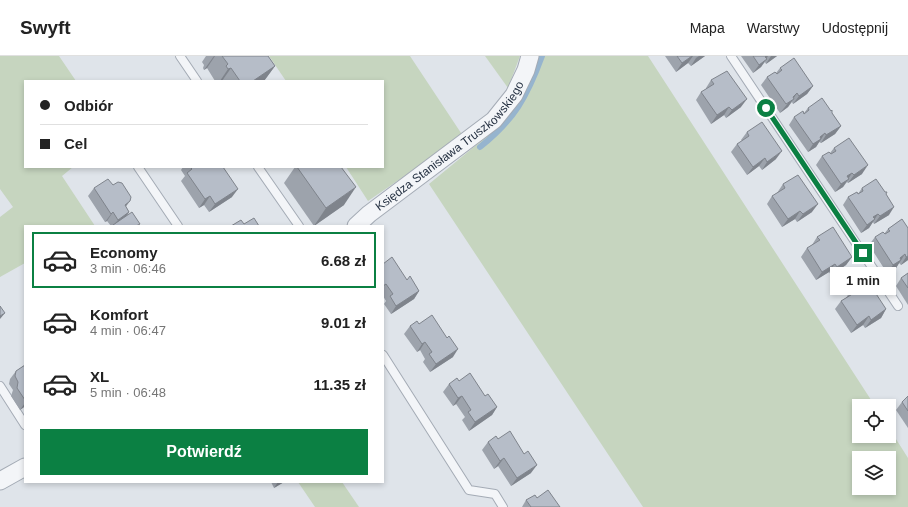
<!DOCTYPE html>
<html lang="pl">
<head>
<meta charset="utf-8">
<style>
  :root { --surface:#fff; --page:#f2f2f2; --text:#222; --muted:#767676; --line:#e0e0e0; --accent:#0b8043 }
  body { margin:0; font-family:Helvetica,sans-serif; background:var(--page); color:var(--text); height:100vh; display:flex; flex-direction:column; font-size:15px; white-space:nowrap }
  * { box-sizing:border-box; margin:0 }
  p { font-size:13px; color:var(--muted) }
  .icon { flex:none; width:22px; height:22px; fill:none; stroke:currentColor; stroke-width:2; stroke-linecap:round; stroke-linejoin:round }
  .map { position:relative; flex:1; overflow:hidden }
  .details { position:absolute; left:24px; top:169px; width:360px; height:258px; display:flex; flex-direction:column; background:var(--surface); border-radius:0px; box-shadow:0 2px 6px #0003 }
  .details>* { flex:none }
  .banner { position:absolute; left:24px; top:24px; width:360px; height:88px; border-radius:0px; box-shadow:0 2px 6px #0003; display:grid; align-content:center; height:88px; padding:0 16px; background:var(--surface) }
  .buttons { position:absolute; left:852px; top:343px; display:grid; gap:8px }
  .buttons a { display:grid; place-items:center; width:44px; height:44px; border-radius:0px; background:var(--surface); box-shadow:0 2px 6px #0003; font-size:20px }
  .end { position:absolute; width:18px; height:18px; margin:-9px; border:5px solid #0b8043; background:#fff; box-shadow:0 0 0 2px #fff }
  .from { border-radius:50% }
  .bubble { position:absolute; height:28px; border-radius:0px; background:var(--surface); box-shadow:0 2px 6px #0003; font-size:13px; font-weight:600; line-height:28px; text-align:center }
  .banner b { display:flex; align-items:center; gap:14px; height:38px; font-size:15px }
  .banner b+b { border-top:1px solid var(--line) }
  .banner i { width:10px; height:10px; background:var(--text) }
  ul { padding:7px 0 0; list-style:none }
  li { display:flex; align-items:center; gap:12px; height:56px; margin:0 8px 6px; padding:0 8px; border:2px solid transparent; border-radius:0px }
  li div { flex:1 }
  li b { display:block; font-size:15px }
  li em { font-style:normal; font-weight:600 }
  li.selected { border-color:var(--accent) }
  li>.icon { width:36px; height:36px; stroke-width:1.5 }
  .cta { display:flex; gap:8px; margin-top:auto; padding:8px 16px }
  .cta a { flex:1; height:46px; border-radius:0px; background:var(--accent); color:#fff; font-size:16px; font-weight:600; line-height:46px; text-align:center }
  header { display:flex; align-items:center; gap:24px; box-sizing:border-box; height:56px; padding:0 20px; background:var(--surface); border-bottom:1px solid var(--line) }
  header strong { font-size:19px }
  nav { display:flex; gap:22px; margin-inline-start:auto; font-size:14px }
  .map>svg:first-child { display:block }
  .green { fill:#c6d5bf; fill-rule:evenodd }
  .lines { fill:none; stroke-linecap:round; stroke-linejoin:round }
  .stream { stroke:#96b4ce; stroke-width:6 }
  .lane-casing { stroke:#a4abb5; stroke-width:10 }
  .street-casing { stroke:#a4abb5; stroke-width:19 }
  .lane { stroke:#f3f5f8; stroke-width:8 }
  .street { stroke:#f3f5f8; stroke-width:17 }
  .wall { fill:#9da3ac }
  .shaded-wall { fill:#7f848c }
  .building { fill:#b6bdc8; stroke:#7f848c }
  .route { stroke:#0b8043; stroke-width:5 }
  .labels { text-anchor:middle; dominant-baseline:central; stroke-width:3.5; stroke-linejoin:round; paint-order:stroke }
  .street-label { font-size:12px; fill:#263243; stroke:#eff3f7 }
</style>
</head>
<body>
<header>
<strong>Swyft</strong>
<nav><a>Mapa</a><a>Warstwy</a><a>Udostępnij</a></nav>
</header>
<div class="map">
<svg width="908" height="451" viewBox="0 0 908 451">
  <rect width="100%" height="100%" fill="#dfe4ea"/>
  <!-- green -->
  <g class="green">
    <polygon points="0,0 59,0 76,25 25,25 25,111 73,111 62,120 95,170 25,170 25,207 0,221 0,161 13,151 0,133"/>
    <polygon points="269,0 410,0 463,80 368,145 346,111 383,111 383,25 286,25"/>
    <polygon points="485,0 520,0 508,32"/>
    <path d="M 539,0 L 648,0 L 875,350 L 859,350 L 859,380 L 889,380 L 889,372 L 908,402 L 908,451 L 643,451 L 429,128 L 492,76 L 535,10 ZM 859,402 L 889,402 L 889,432 L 859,432 Z"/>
    <polygon points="298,426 342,426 359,451 315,451"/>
  </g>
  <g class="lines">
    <!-- stream -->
    <path class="stream" d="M 480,91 C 514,64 527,41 542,0"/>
    <defs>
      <g id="lane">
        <polyline points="180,0 197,25"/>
        <polyline points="731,0 898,250"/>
        <polyline points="138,111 178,170"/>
        <polyline points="258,111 299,170"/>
        <polyline points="383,299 469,434 495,438 503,451"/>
        <polyline points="0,330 25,369"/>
      </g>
      <g id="street">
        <path id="s1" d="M 356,170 L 369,158 L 494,64 L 514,39 L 526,14 L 530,0"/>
        <polyline points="0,425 25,411"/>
      </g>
    </defs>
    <!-- lane casing -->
    <use href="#lane" class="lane-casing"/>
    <!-- street casing -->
    <use href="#street" class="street-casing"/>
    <!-- lane -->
    <use href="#lane" class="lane"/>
    <!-- street -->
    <use href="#street" class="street"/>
  </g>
  <!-- wall -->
  <g class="wall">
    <polygon points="206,0 268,0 275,10 264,25 215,25 207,12 204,14 203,12 204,9 202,6"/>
    <polygon points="665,0 705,0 691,10 688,7 676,16"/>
    <polygon points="741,0 777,0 766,8 765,6 761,11 753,17"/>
    <polygon points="780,12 813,30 807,38 793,48 792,46 788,51 780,57 761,29 767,21 776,17"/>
    <polygon points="711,24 741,51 726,62 724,59 711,68 696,44 701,36 706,33 706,32"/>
    <polygon points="808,52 832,57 841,70 835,78 821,87 819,86 816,91 808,96 789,69 794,61 804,57"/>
    <polygon points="747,76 776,103 762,114 759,110 747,119 731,96 737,88 742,85 741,84"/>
    <polygon points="834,92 862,118 848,127 847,126 843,131 835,136 816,109 822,100 830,97"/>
    <polygon points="183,111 223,111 232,141 209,156 204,149 199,152 181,125 185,120 181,114"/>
    <polygon points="295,111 341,111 344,149 314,170 284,127"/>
    <polygon points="783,128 812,156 797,166 795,163 782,171 767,148 772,140 777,137"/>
    <polygon points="113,129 129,156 127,160 138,170 111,170 107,165 105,166 88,140 94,132"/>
    <polygon points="862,132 886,138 889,159 874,168 873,166 869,172 861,177 843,149 848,141 858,138"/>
    <polygon points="902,163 908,204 901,209 899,207 896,212 887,217 869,189 875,181 884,178 888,173"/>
    <polygon points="817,181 852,201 846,209 831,219 829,216 816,224 801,201 807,192 812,189"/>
    <polygon points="383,208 407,224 419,235 414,243 391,258 384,248 386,245 383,240"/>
    <polygon points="908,217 908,249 896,230 901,222"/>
    <polygon points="851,234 886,253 881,262 865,272 863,269 851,277 835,253 841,245 846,242"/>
    <polygon points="419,268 453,301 430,316 423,306 425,303 420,294 417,296 404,278 410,270"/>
    <polygon points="25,309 25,353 24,351 20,354 11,340 13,334 9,328 10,323 16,315"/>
    <polygon points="459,325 485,340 497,351 492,359 469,375 462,364 465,361 456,348 453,350 443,336 449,328"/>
    <polygon points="908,340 908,372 896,354 902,346"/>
    <polygon points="498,383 531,417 511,430 498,410 494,413 482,394 488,386"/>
    <polygon points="271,426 284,426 274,432"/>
    <polygon points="537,442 560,451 522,451 526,444"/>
  </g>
  <!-- shaded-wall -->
  <g class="shaded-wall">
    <polygon points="214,0 215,0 207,12 204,14"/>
    <polygon points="692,0 693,0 688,7 676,16 682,7"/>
    <polygon points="699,0 705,0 691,10 696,2"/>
    <polygon points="766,0 768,0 761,11 753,17 759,9"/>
    <polygon points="771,0 777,0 766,8"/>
    <polygon points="275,10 264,25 253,25"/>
    <polygon points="231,12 222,25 220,25 228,13"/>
    <polygon points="813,30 807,38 793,48 799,40"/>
    <polygon points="797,37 788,51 780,57 793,41"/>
    <polygon points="747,43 741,51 726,62 732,54"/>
    <polygon points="729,51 724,59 711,68 717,59"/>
    <polygon points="841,70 835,78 821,87 826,79"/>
    <polygon points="825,77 816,91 808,96 813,88 820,81"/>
    <polygon points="782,95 776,103 762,114 767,106"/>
    <polygon points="765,102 759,110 747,119 753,111"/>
    <polygon points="868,109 862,118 848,127 854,119"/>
    <polygon points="852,117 843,131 835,136 847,120"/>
    <polygon points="356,131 344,149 314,170 326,152"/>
    <polygon points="238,133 232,141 209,156 215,148"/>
    <polygon points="210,140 204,149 199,152 205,143"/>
    <polygon points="130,145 124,153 125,149"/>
    <polygon points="818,148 812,156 797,166 803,158"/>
    <polygon points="894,151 889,159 874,168 880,160"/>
    <polygon points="800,155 795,163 782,171 788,163"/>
    <polygon points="113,156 107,165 105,166 111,158"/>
    <polygon points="129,156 124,164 113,170 118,164"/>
    <polygon points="878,158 869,172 861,177 873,161"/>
    <polygon points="905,198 896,212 887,217 893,209 900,202"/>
    <polygon points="908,200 908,204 901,209 906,201"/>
    <polygon points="852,201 846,209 831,219 837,211"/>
    <polygon points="835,208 829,216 816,224 822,216"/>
    <polygon points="419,235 414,243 391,258 396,250"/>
    <polygon points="886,253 881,262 865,272 871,264"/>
    <polygon points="5,257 0,263 0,260"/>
    <polygon points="869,260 863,269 851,277 857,269"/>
    <polygon points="425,286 420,294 417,296 422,288"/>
    <polygon points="458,293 453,301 430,316 436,308"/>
    <polygon points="462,340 456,348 453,350 458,342"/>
    <polygon points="25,347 25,349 24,351 20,354"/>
    <polygon points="497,351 492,359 469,375 475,366"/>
    <polygon points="504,402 498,410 494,413 500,405"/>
    <polygon points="537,409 531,417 511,430 517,422"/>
    <polygon points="278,426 284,426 274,432"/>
  </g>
  <!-- building -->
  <g class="building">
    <polygon points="222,0 268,0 275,10 253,25 240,25 231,12 228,13 226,10 228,8"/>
    <polygon points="677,0 692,0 682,7"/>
    <polygon points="753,0 766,0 765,1 767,3 759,9"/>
    <polygon points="794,2 813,30 799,40 797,37 793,41 794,43 786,48 767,21 775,16 777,18 782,14 780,12"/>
    <polygon points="727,15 747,43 732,54 729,51 717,59 701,36 714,28 711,24"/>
    <polygon points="822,42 831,55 832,54 832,57 841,70 826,79 825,77 820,81 821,83 813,88 794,61 803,55 804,58 809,54 808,52"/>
    <polygon points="762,66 782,95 767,106 765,102 753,111 737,88 749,80 747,76"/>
    <polygon points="849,82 868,109 854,119 852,117 847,120 849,123 841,128 822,100 829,96 831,98 836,95 834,92"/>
    <polygon points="190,111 223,111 238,133 215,148 210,140 205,143 187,117 192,113"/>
    <polygon points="297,111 341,111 356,131 326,152"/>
    <polygon points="798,119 818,148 803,158 800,155 788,163 772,140 785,132 783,128"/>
    <polygon points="108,123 113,129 118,126 122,127 131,141 130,145 125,149 129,156 118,164 113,156 111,158 94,132"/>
    <polygon points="876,123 885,136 887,136 886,138 894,151 880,160 878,158 873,161 875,163 867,169 848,141 857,136 858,138 863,135 862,132"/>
    <polygon points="132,156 140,168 136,170 113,170 113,169"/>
    <polygon points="254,162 259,170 231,170 241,164 244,168"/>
    <polygon points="902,163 908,172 908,200 906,201 905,198 900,202 901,204 893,209 875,181 883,176 885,178 890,175 888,173"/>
    <polygon points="833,171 852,201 837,211 835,208 822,216 807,192 820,184 817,181"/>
    <polygon points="392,201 407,224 410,220 419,235 396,250 390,240 393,238 386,228 383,230 383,208"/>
    <polygon points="908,217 908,232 901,222"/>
    <polygon points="867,224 886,253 871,264 869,260 857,269 841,245 854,237 851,234"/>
    <polygon points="0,250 5,257 0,260"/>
    <polygon points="432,259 447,282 449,280 458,293 436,308 429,298 432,296 425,286 422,288 410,270 417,265 419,268"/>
    <polygon points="25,309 25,344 17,332 18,326 15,320 16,315"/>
    <polygon points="470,317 485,340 488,338 497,351 475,366 468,356 471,354 462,340 458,342 449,328 457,322 459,325"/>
    <polygon points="908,340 908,355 902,346"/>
    <polygon points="510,375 524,398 528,395 537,409 517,422 504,402 500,405 488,386 496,380 498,383"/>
    <polygon points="548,434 560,451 531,451 526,444 535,439 537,442"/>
  </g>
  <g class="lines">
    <!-- route -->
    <polyline class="route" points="766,52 863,197"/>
  </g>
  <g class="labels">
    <!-- street labels -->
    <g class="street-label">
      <text stroke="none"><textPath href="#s1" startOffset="124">Księdza Stanisława Truszkowskiego</textPath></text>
    </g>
  </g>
</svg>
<div class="buttons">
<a><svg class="icon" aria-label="locate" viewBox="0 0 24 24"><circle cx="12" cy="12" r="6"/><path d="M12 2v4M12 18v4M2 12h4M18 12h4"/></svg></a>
<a><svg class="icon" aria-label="layers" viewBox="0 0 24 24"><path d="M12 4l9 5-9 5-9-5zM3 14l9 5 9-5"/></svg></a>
</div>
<i class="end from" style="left:766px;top:52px"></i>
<i class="end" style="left:863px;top:197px"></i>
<div class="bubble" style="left:830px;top:211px;width:66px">1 min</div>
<div class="banner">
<b><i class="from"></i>Odbiór</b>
<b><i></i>Cel</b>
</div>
<section class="details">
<ul>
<li class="selected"><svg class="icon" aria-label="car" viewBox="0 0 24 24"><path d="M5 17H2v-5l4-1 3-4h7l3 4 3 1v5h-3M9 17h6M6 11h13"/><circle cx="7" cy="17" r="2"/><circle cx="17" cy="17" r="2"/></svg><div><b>Economy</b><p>3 min · 06:46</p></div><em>6.68 zł</em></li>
<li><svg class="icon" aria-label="car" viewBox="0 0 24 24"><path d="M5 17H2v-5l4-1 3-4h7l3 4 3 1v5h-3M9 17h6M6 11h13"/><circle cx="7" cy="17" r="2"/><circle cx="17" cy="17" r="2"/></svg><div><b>Komfort</b><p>4 min · 06:47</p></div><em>9.01 zł</em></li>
<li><svg class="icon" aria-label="car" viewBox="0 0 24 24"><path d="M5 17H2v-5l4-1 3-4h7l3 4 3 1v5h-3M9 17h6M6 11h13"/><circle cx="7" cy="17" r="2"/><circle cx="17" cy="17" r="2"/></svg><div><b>XL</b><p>5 min · 06:48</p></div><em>11.35 zł</em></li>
</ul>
<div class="cta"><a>Potwierdź</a></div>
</section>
</div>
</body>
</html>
